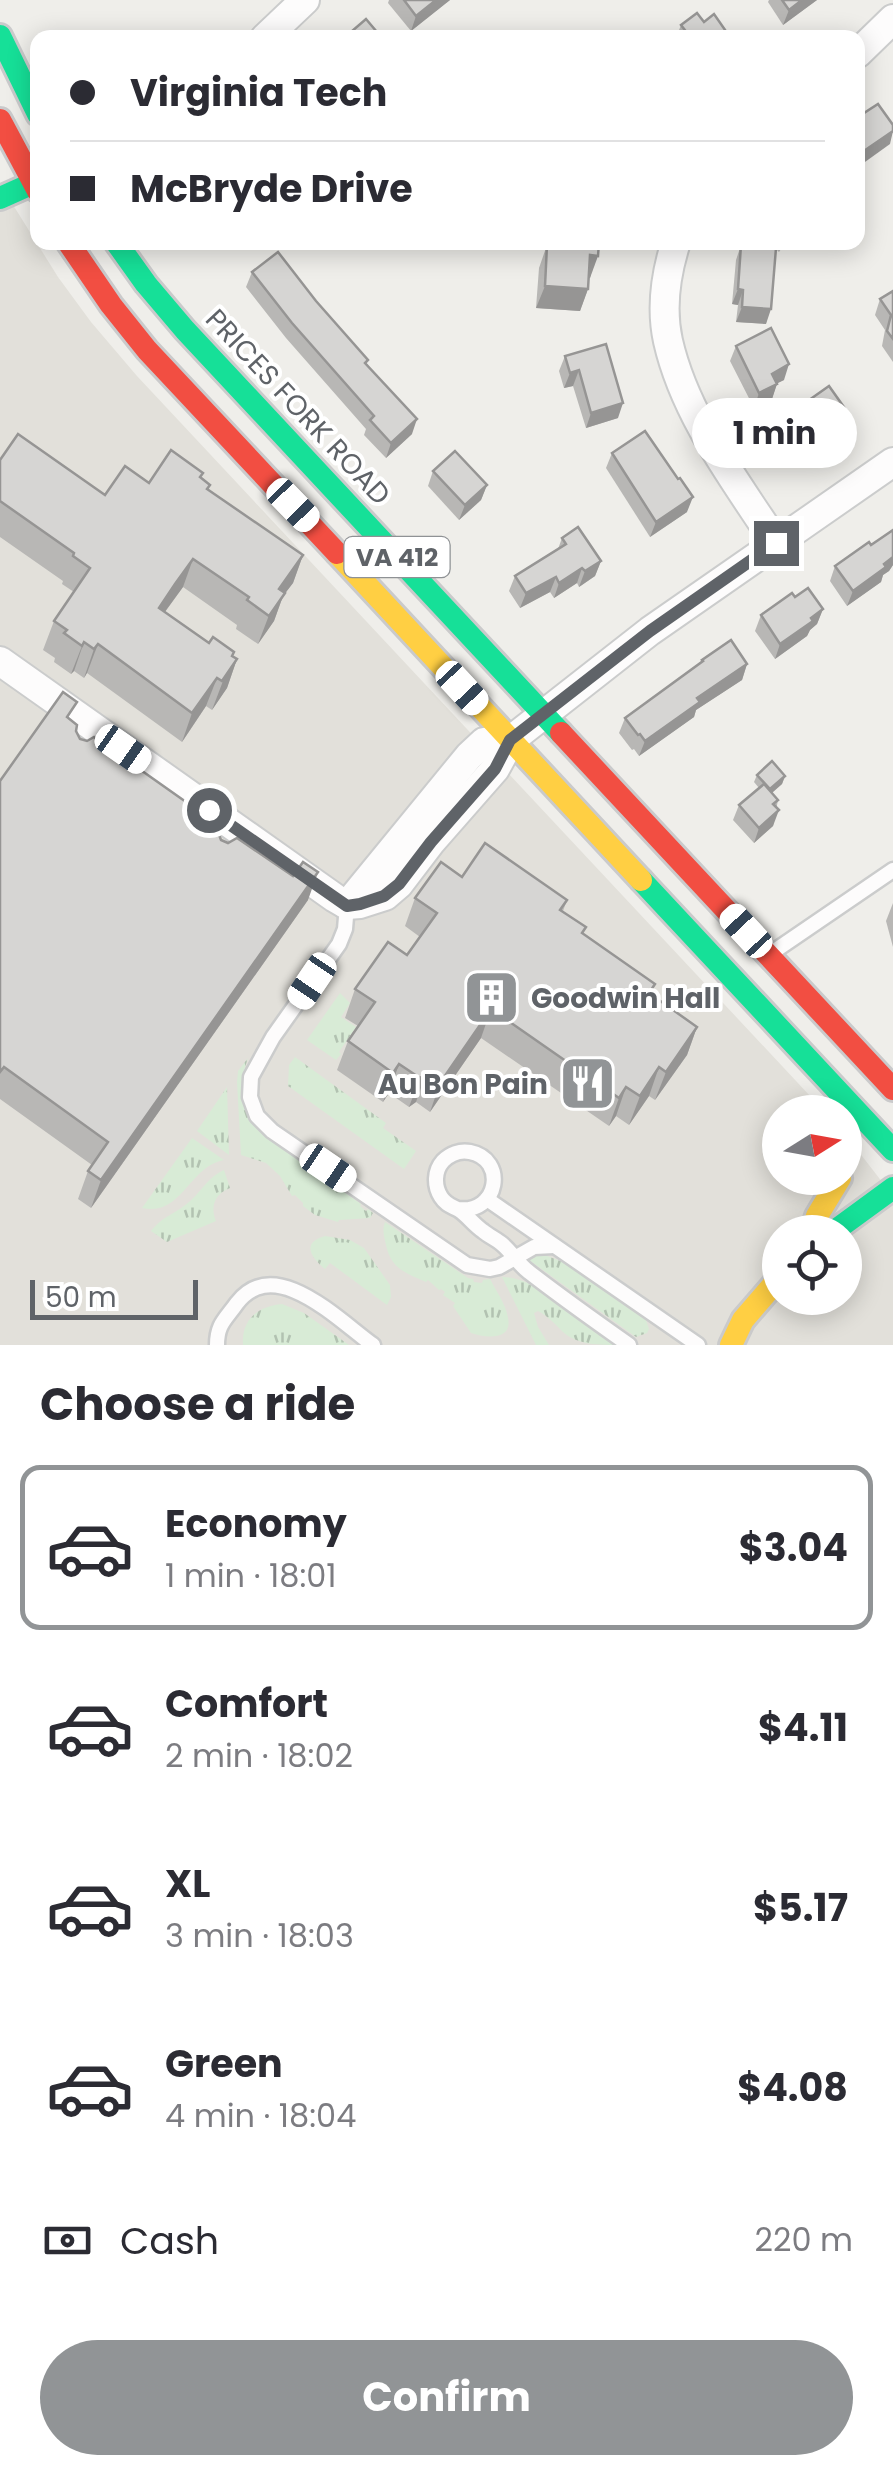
<!DOCTYPE html>
<html lang="en">
<head>
<meta charset="utf-8">
<style>
  :root { --surface:#fff; --page:#f7f7f7; --text:#2b2b33; --muted:#7c7c81; --line:#e1e1e2; --accent:#919496 }
  body { margin:0; font-family:Poppins,sans-serif; background:var(--page); color:var(--text); height:100vh; display:flex; flex-direction:column; font-size:38px; white-space:nowrap }
  * { box-sizing:border-box; margin:0 }
  p { font-size:32px; color:var(--muted) }
  .icon { flex:none; width:55px; height:55px; fill:none; stroke:currentColor; stroke-width:2; stroke-linecap:round; stroke-linejoin:round }
  .map { position:relative; height:1345px; overflow:hidden }
  .panel { display:flex; flex-direction:column; background:var(--surface); flex:1 }
  .panel>* { flex:none }
  .banner { position:absolute; left:30px; top:30px; width:835px; height:220px; border-radius:20px; box-shadow:0 5px 25px #0003; display:grid; align-content:center; height:220px; padding:0 40px; background:var(--surface) }
  .needle { width:65px; rotate:79deg }
  .controls { position:absolute; left:762px; top:1095px; display:grid; gap:20px }
  .controls a { display:grid; place-items:center; width:100px; height:100px; border-radius:50%; background:var(--surface); box-shadow:0 5px 25px #0003; font-size:50px }
  .scale { position:absolute; left:30px; bottom:25px; width:168px; box-sizing:border-box; padding-left:10px; border:5px solid #5f6368; border-top:0; font-size:28px; line-height:35px; white-space:nowrap; color:#5f6368; -webkit-text-stroke:8px #fff; paint-order:stroke }
  .end { position:absolute; width:45px; height:45px; margin:-22px; border:12px solid #5f6368; background:#fff; box-shadow:0 0 0 5px #fff }
  .from { border-radius:50% }
  .bubble { position:absolute; height:70px; border-radius:35px; background:var(--surface); box-shadow:0 5px 25px #0003; font-size:32px; font-weight:700; line-height:70px; text-align:center }
  .car { position:absolute; width:30px; height:60px; margin:-30px -15px; border-radius:12px; box-shadow:0 0 8px 2px #0007; background:linear-gradient(#fff 24%,#345 0 40%,#fff 0 76%,#345 0 86%,#fff 0) }
  .banner b { display:flex; align-items:center; gap:35px; height:95px; font-size:38px }
  .banner b+b { border-top:2px solid var(--line) }
  .banner i { width:25px; height:25px; background:var(--text) }
  ul { padding:0; list-style:none }
  li { display:flex; align-items:center; gap:30px; height:165px; margin:0 20px 15px; padding:0 20px; border:5px solid transparent; border-radius:20px }
  li div { flex:1 }
  li b { display:block; font-size:38px }
  li em { font-style:normal; font-weight:700 }
  li.selected { border-color:var(--accent) }
  li>.icon { width:90px; height:90px; stroke-width:1.5 }
  h2 { padding:0 40px; font-size:45px; line-height:120px }
  .pay { display:flex; align-items:center; gap:25px; height:110px; padding:0 40px; font-size:38px }
  .pay p { margin-inline-start:auto }
  .cta { display:flex; gap:20px; margin-top:auto; padding:20px 40px }
  .cta a { flex:1; height:115px; border-radius:60px; background:var(--accent); color:#fff; font-size:40px; font-weight:700; line-height:115px; text-align:center }
  .map>svg:first-child { display:block }
  .education { fill:#e2e0da; fill-rule:evenodd }
  .grass { fill:url(#grass-tufts) }
  .lines { fill:none; stroke-linecap:round; stroke-linejoin:round }
  .lane-casing { stroke:#cbcccc; stroke-width:19 }
  .street-casing { stroke:#cbcccc; stroke-width:32 }
  .fast-casing { stroke:#cacacb; stroke-width:28 }
  .slow-casing { stroke:#cacacb; stroke-width:28 }
  .jam-casing { stroke:#cacacb; stroke-width:28 }
  .lane { stroke:#fdfcfc; stroke-width:14 }
  .street { stroke:#fdfcfc; stroke-width:28 }
  .fast { stroke:#16e098; stroke-width:22 }
  .slow { stroke:#ffcf43; stroke-width:22 }
  .jam { stroke:#f24e42; stroke-width:22 }
  .wall { fill:#b8b7b5 }
  .shaded-wall { fill:#969594 }
  .building { fill:#d6d5d3; stroke:#969594; stroke-width:2.5 }
  .route { stroke:#5f6368; stroke-width:12 }
  .labels { text-anchor:middle; dominant-baseline:central; stroke-width:8; stroke-linejoin:round; paint-order:stroke }
  .shield { fill:#fff; stroke:#8f9295; stroke-width:2.5 }
  .shield-label { font-size:25px; font-weight:bold; fill:#5f6368 }
  .street-label { font-size:28px; fill:#5f6368; stroke:#fff }
  .poi-label { font-size:28px; font-weight:bold; fill:#5f6368; stroke:#fff; text-anchor:start }
</style>
</head>
<body>
<div class="map">
<svg width="893" height="1345" viewBox="0 0 893 1345">
  <defs>
    <pattern id="grass-tufts" width="24" height="20" patternUnits="userSpaceOnUse" patternTransform="scale(2.5)"><rect width="24" height="20" fill="#d8ebd6"/><path d="M3 7l-1-3M5 7V3M7 7l1-3M15 17l-1-3M17 17v-4M19 17l1-3" fill="none" stroke="#b2c2b1"/></pattern>
  </defs>
  <rect width="100%" height="100%" fill="#efeeea"/>
  <!-- education -->
  <path class="education" d="M 0,184 L 58,277 L 91,322 L 137,376 L 825,1112 L 780,1112 L 780,1178 L 845,1178 L 845,1134 L 893,1196 L 893,1345 L 0,1345 ZM 780,1232 L 845,1232 L 845,1298 L 780,1298 Z"/>
  <!-- grass -->
  <g class="grass">
    <polygon points="340,993 350,1003 341,1017 356,1027 339,1052 341,1054 336,1060 307,1040"/>
    <polygon points="295,1057 386,1123 383,1128 416,1151 404,1169 288,1086 289,1065"/>
    <path d="M 248,1058 C 228,1114 263,1135 303,1163 C 322,1177 342,1190 361,1204 L 360,1206 L 366,1211 L 368,1209 L 373,1213 L 370,1218 L 339,1220 L 338,1222 L 315,1215 L 303,1206 L 303,1203 L 295,1195 L 292,1196 L 280,1176 L 266,1163 L 241,1155 L 237,1082 L 238,1071 Z"/>
    <polygon points="227,1087 229,1155 197,1131"/>
    <path d="M 192,1138 L 224,1160 C 189,1166 182,1217 142,1208 Z"/>
    <path d="M 224,1170 L 230,1188 C 215,1194 210,1206 216,1221 L 167,1242 L 151,1231 C 164,1215 174,1215 189,1202 C 202,1191 207,1178 224,1170 Z"/>
    <path d="M 385,1222 L 468,1278 L 473,1279 L 474,1282 L 482,1283 L 483,1280 L 490,1279 C 496,1291 506,1304 508,1318 C 513,1341 485,1338 471,1333 L 453,1306 L 455,1303 L 443,1295 L 445,1292 L 441,1289 L 439,1290 L 428,1280 L 426,1282 C 406,1273 391,1269 386,1245 C 384,1236 382,1230 385,1222 Z"/>
    <path d="M 325,1236 L 350,1240 L 364,1248 L 390,1285 L 391,1297 L 387,1305 L 330,1263 L 325,1269 C 312,1258 300,1243 325,1236 Z"/>
    <polygon points="542,1254 563,1262 646,1320 649,1329 647,1333 636,1337 529,1260 531,1255"/>
    <path d="M 502,1277 C 536,1276 590,1324 619,1345 C 600,1345 577,1345 563,1332 C 554,1323 549,1317 538,1311 L 534,1313 L 538,1327 L 549,1345 L 536,1345 Z"/>
    <path d="M 282,1304 L 304,1313 L 349,1345 L 243,1345 C 241,1320 258,1306 282,1304 Z"/>
  </g>
  <g class="lines">
    <defs>
      <g id="lane">
        <polyline points="347,905 345,929 339,944 273,1037 251,1077 250,1097 257,1116 272,1131 467,1265 490,1269 499,1267 534,1247 554,1246"/>
        <polyline points="773,952 893,870"/>
        <polyline points="487,1199 698,1345"/>
        <path d="M 458,1209 C 499,1214 507,1159 470,1152 C 460,1150 450,1154 443,1161 C 434,1171 434,1186 441,1197 C 446,1205 452,1206 459,1210 C 468,1216 474,1225 483,1231 C 489,1236 496,1239 502,1244 C 512,1252 518,1264 529,1272 C 561,1297 595,1321 629,1345"/>
        <path d="M 217,1345 C 217,1324 225,1320 237,1303 C 275,1254 338,1320 373,1345"/>
      </g>
      <g id="street">
        <polyline points="265,38 305,0"/>
        <polyline points="858,53 893,19"/>
        <path d="M 676,242 C 666,273 661,309 668,341 C 685,416 735,480 776,543"/>
        <polyline points="0,661 335,898 347,905 360,904 385,896 399,884 431,842 495,769 511,740 650,631 893,462"/>
        <polyline points="347,905 469,756 484,742 511,740"/>
      </g>
      <g id="fast">
        <polyline points="0,36 38,114"/>
        <polyline points="0,198 38,181"/>
        <polyline points="116,242 146,284 185,330 561,733"/>
        <polyline points="641,880 893,1150"/>
        <polyline points="833,1232 893,1188"/>
      </g>
      <g id="slow">
        <polyline points="337,553 641,880"/>
        <polyline points="812,1232 817,1216 840,1178"/>
        <polyline points="731,1345 743,1320 780,1277"/>
      </g>
      <g id="jam">
        <polyline points="0,120 38,191"/>
        <polyline points="68,242 111,305 147,350 337,553"/>
        <polyline points="561,733 893,1089"/>
      </g>
    </defs>
    <!-- lane casing -->
    <use href="#lane" class="lane-casing"/>
    <!-- street casing -->
    <use href="#street" class="street-casing"/>
    <!-- fast casing -->
    <use href="#fast" class="fast-casing"/>
    <!-- slow casing -->
    <use href="#slow" class="slow-casing"/>
    <!-- jam casing -->
    <use href="#jam" class="jam-casing"/>
    <!-- lane -->
    <use href="#lane" class="lane"/>
    <!-- street -->
    <use href="#street" class="street"/>
    <!-- fast -->
    <use href="#fast" class="fast"/>
    <!-- slow -->
    <use href="#slow" class="slow"/>
    <!-- jam -->
    <use href="#jam" class="jam"/>
  </g>
  <!-- wall -->
  <g class="wall">
    <polygon points="389,0 450,0 411,31 388,3"/>
    <polygon points="769,0 817,0 783,25 768,2"/>
    <polygon points="704,22 730,38 676,38 681,25"/>
    <polygon points="553,242 599,242 590,278 589,278 588,289 580,311 536,308 539,268 547,245 552,246"/>
    <polygon points="767,242 786,242 779,252 776,249 766,324 736,322 738,305 732,304 736,260 741,245 774,248"/>
    <polygon points="252,272 316,301 367,364 412,434 386,458 364,435 366,429 286,338 246,287"/>
    <polygon points="893,291 893,362 882,346 885,330 875,315 880,299"/>
    <polygon points="736,346 784,380 777,383 772,399 754,408 730,361"/>
    <polygon points="565,356 618,418 586,428 573,386 564,388 559,371"/>
    <polygon points="802,405 846,410 840,425 794,457 782,441 788,426 797,419"/>
    <polygon points="612,453 687,512 650,537 606,468"/>
    <polygon points="0,460 105,495 149,483 203,473 201,478 208,490 303,555 293,583 283,596 274,621 258,644 236,629 237,625 183,587 165,612 209,643 234,652 233,656 237,659 227,688 212,710 206,706 182,742 87,673 84,678 74,671 71,674 54,662 55,658 43,650 54,621 74,592 62,584 63,581 0,537"/>
    <polygon points="433,471 487,485 481,500 459,520 428,486"/>
    <polygon points="893,530 893,565 889,571 883,575 881,582 847,606 830,581 835,566 871,545"/>
    <polygon points="562,538 601,561 595,576 579,587 577,583 554,598 550,592 520,608 509,591 515,576 558,549"/>
    <polygon points="795,597 823,609 817,624 810,630 807,636 775,659 755,631 761,615"/>
    <polygon points="702,660 747,664 742,680 696,710 694,717 639,756 634,749 632,750 619,733 625,718 700,663"/>
    <polygon points="71,720 80,739 218,832 221,840 308,900 91,1208 78,1199 88,1171 92,1165 0,1099 0,781"/>
    <polygon points="757,775 785,776 782,784 772,793 778,800 773,826 754,843 733,820 739,805 759,788 754,782"/>
    <polygon points="462,877 567,900 563,911 584,934 651,995 697,1027 687,1055 655,1100 649,1096 629,1125 616,1116 609,1126 481,1038 430,1112 416,1102 409,1107 389,1093 383,1102 337,1070 348,1041 358,1026 345,1018 355,989 407,955 420,937 405,926 415,898"/>
    <polygon points="893,903 893,947 886,921"/>
  </g>
  <!-- shaded-wall -->
  <g class="shaded-wall">
    <polygon points="436,0 450,0 411,31 416,16"/>
    <polygon points="802,0 817,0 783,25 789,10"/>
    <polygon points="893,131 890,144 858,167 858,155"/>
    <polygon points="590,255 598,256 590,278 582,278"/>
    <polygon points="545,286 588,289 580,311 536,308"/>
    <polygon points="738,289 743,290 738,305 732,304"/>
    <polygon points="742,307 771,309 766,324 736,322"/>
    <polygon points="789,364 784,380 766,389 772,374"/>
    <polygon points="579,370 573,386 564,388 570,373"/>
    <polygon points="777,384 772,399 754,408 759,393"/>
    <polygon points="623,403 618,418 586,428 591,413"/>
    <polygon points="846,410 840,425 794,457 800,442"/>
    <polygon points="417,419 412,434 386,458 391,443"/>
    <polygon points="487,485 481,500 459,520 465,505"/>
    <polygon points="693,497 687,512 650,537 656,522"/>
    <polygon points="893,554 893,565 889,571 883,575 881,582 847,606 853,591"/>
    <polygon points="303,555 293,583 283,596 274,621 258,644 279,589"/>
    <polygon points="193,559 183,587 164,613 159,608"/>
    <polygon points="601,561 595,576 579,587 585,571"/>
    <polygon points="582,568 577,583 554,598 559,583"/>
    <polygon points="556,577 550,592 520,608 526,593"/>
    <polygon points="823,609 817,624 810,630 807,636 775,659 780,644"/>
    <polygon points="84,642 74,671 71,674 82,646"/>
    <polygon points="98,644 87,673 84,678 94,649"/>
    <polygon points="234,652 226,676 237,659 227,688 212,710"/>
    <polygon points="747,664 742,680 696,710 694,717 639,756 645,741 697,698"/>
    <polygon points="217,678 206,706 182,742 192,713"/>
    <polygon points="785,776 782,784 767,797 770,789"/>
    <polygon points="779,810 773,826 754,843 759,828"/>
    <polygon points="318,872 308,900 91,1208 101,1180"/>
    <polygon points="491,1009 481,1038 430,1112 440,1083"/>
    <polygon points="697,1027 687,1055 655,1100 666,1072"/>
    <polygon points="399,1064 389,1093 383,1102 393,1073"/>
    <polygon points="659,1067 649,1096 629,1125 640,1096"/>
    <polygon points="426,1074 416,1102 409,1107 420,1078"/>
    <polygon points="626,1087 616,1116 609,1126 619,1098"/>
  </g>
  <!-- building -->
  <g class="building">
    <polygon points="404,0 436,0 416,16"/>
    <polygon points="782,0 802,0 789,10"/>
    <polygon points="697,13 704,22 714,14 730,37 683,38 688,34 681,25"/>
    <polygon points="366,19 382,38 344,38"/>
    <polygon points="878,104 893,125 893,131 858,155 858,117"/>
    <polygon points="556,242 599,242 598,256 590,255 588,289 545,286 547,245 556,246"/>
    <polygon points="741,245 776,248 771,309 742,307 743,290 738,289"/>
    <polygon points="278,252 316,301 368,360 365,363 417,419 391,443 370,420 374,416 292,323 252,272"/>
    <polygon points="893,291 893,339 887,331 891,315 880,299"/>
    <polygon points="771,328 789,364 772,374 777,384 759,393 736,346"/>
    <polygon points="606,344 623,403 591,413 579,370 570,373 565,356"/>
    <polygon points="829,386 846,410 800,442 788,426 807,412 802,405"/>
    <polygon points="645,431 678,479 680,478 693,497 656,522 612,453"/>
    <polygon points="18,434 105,495 125,466 149,483 171,450 203,473 200,477 210,485 207,489 303,555 279,589 285,593 269,616 247,600 249,597 193,559 175,584 159,608 209,643 213,637 234,652 232,656 237,659 222,681 217,678 192,713 98,644 94,649 84,642 82,646 64,633 67,630 54,621 90,568 73,556 74,553 0,501 0,460"/>
    <polygon points="455,451 487,485 465,505 433,471"/>
    <polygon points="578,527 601,561 585,571 582,568 559,583 556,577 526,593 515,576 566,544 562,538"/>
    <polygon points="893,530 893,557 884,564 886,567 853,591 835,566 869,542 871,545"/>
    <polygon points="808,588 823,609 811,618 813,621 780,644 761,615 792,593 795,597"/>
    <polygon points="731,640 747,664 697,698 700,702 645,741 640,734 638,735 625,718 703,661 702,660"/>
    <polygon points="63,692 77,702 67,717 77,725 76,731 80,739 87,741 94,737 220,826 218,832 221,840 228,843 237,838 293,876 303,862 318,872 101,1180 88,1171 108,1142 4,1067 0,1072 0,781"/>
    <polygon points="772,761 785,776 770,789 757,775"/>
    <polygon points="764,784 778,800 773,804 779,810 759,828 739,805"/>
    <polygon points="485,843 567,900 560,910 586,927 582,933 655,984 649,993 697,1027 666,1072 659,1067 640,1096 626,1087 619,1098 491,1009 440,1083 426,1074 420,1078 399,1064 393,1073 348,1041 375,1002 355,989 388,942 407,955 437,913 415,898 441,862 462,877"/>
  </g>
  <g class="lines">
    <!-- route -->
    <polyline class="route" points="209,810 347,906 360,904 384,896 399,884 431,842 495,769 510,740 650,631 776,543"/>
  </g>
  <!-- icons -->
  <defs>
    <symbol id="building-square" viewBox="-11 -11 22 22"><rect x="-9" y="-9" width="18" height="18" rx="4" fill="#919496" stroke="#fff"/><path d="M-4-6H4V6H1V3H-1V6H-4ZM-2.5-4.3h1.7v1.8h-1.7ZM.8-4.3h1.7v1.8H.8ZM-2.5-1h1.7V.8h-1.7ZM.8-1h1.7V.8H.8Z" fill="#fff"/></symbol>
    <symbol id="restaurant-square" viewBox="-11 -11 22 22"><rect x="-9" y="-9" width="18" height="18" rx="4" fill="#919496" stroke="#fff"/><path d="M-5-6h1v4h1v-4h1v4h1v-4h1v5L-1.5 .5V6h-2V.5L-5-1ZM5-6V6H3V1.5H1.5Q1.5-4 5-6Z" fill="#fff"/></symbol>
  </defs>
  <g fill-rule="evenodd">
    <use href="#building-square" x="460" y="966" width="63" height="63"/>
    <use href="#restaurant-square" x="556" y="1052" width="63" height="63"/>
  </g>
  <g class="labels">
    <!-- shield labels -->
    <rect class="shield" x="344.5" y="537" width="105" height="40" rx="8"/>
    <g class="shield-label">
      <text x="397" y="557">VA 412</text>
    </g>
    <!-- street labels -->
    <g class="street-label">
      <text transform="translate(298 407) rotate(47)">PRICES FORK ROAD</text>
    </g>
    <!-- poi labels -->
    <g class="poi-label">
      <text x="531" y="998">Goodwin Hall</text>
      <text x="548" y="1084" text-anchor="end">Au Bon Pain</text>
    </g>
  </g>
</svg>
<div class="controls">
<a><svg class="needle" viewBox="-14 -14 28 28"><path d="M0-13l5 13h-10z" fill="#e53935"/><path d="M0 13l5-13h-10z" fill="#7c7c81"/></svg></a>
<a><svg class="icon" aria-label="locate" viewBox="0 0 24 24"><circle cx="12" cy="12" r="6"/><path d="M12 2v4M12 18v4M2 12h4M18 12h4"/></svg></a>
</div>
<div class="scale">50 m</div>
<i class="end from" style="left:209px;top:810px"></i>
<i class="end" style="left:776px;top:543px"></i>
<div class="bubble" style="left:692px;top:398px;width:165px">1 min</div>
<i class="car" style="left:293px;top:505px;rotate:136deg"></i>
<i class="car" style="left:462px;top:688px;rotate:137deg"></i>
<i class="car" style="left:123px;top:749px;rotate:125deg"></i>
<i class="car" style="left:746px;top:931px;rotate:317deg"></i>
<i class="car" style="left:312px;top:981px;rotate:214deg"></i>
<i class="car" style="left:328px;top:1168px;rotate:124deg"></i>
<div class="banner">
<b><i class="from"></i>Virginia Tech</b>
<b><i></i>McBryde Drive</b>
</div>
</div>
<section class="panel">
<h2>Choose a ride</h2>
<ul>
<li class="selected"><svg class="icon" aria-label="car" viewBox="0 0 24 24"><path d="M5 17H2v-5l4-1 3-4h7l3 4 3 1v5h-3M9 17h6M6 11h13"/><circle cx="7" cy="17" r="2"/><circle cx="17" cy="17" r="2"/></svg><div><b>Economy</b><p>1 min · 18:01</p></div><em>$3.04</em></li>
<li><svg class="icon" aria-label="car" viewBox="0 0 24 24"><path d="M5 17H2v-5l4-1 3-4h7l3 4 3 1v5h-3M9 17h6M6 11h13"/><circle cx="7" cy="17" r="2"/><circle cx="17" cy="17" r="2"/></svg><div><b>Comfort</b><p>2 min · 18:02</p></div><em>$4.11</em></li>
<li><svg class="icon" aria-label="car" viewBox="0 0 24 24"><path d="M5 17H2v-5l4-1 3-4h7l3 4 3 1v5h-3M9 17h6M6 11h13"/><circle cx="7" cy="17" r="2"/><circle cx="17" cy="17" r="2"/></svg><div><b>XL</b><p>3 min · 18:03</p></div><em>$5.17</em></li>
<li><svg class="icon" aria-label="car" viewBox="0 0 24 24"><path d="M5 17H2v-5l4-1 3-4h7l3 4 3 1v5h-3M9 17h6M6 11h13"/><circle cx="7" cy="17" r="2"/><circle cx="17" cy="17" r="2"/></svg><div><b>Green</b><p>4 min · 18:04</p></div><em>$4.08</em></li>
</ul>
<div class="pay"><svg class="icon" aria-label="cash" viewBox="0 0 24 24"><path d="M3 7h18v10H3z"/><circle cx="12" cy="12" r="2"/></svg>Cash<p>220 m</p></div>
<div class="cta"><a>Confirm</a></div>
</section>
</body>
</html>
